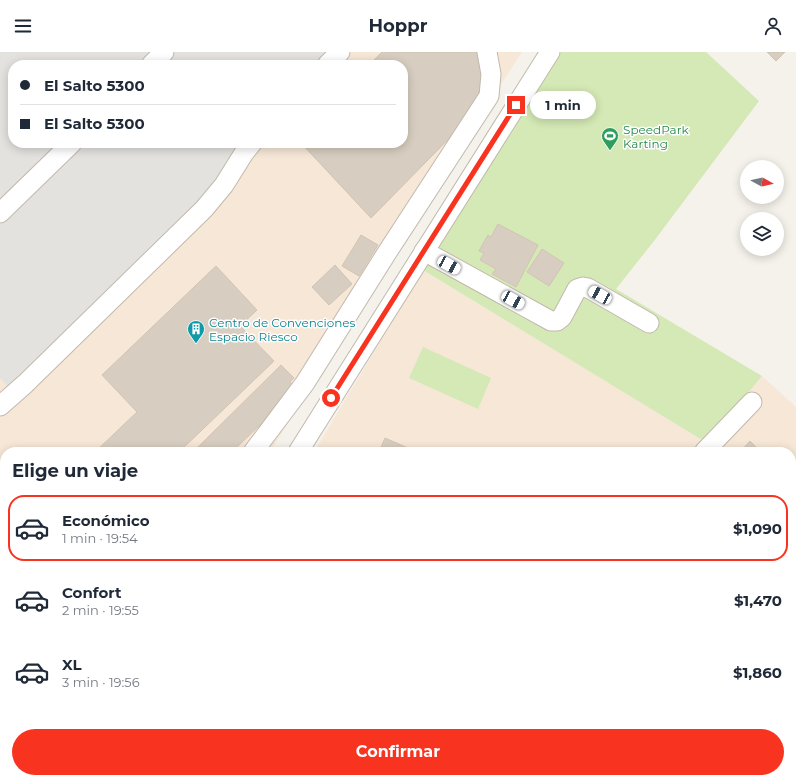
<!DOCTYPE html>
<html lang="es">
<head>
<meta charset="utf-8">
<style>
  :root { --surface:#fff; --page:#f2f2f3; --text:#1f2937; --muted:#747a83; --line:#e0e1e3; --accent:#f8331f }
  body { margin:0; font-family:Montserrat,sans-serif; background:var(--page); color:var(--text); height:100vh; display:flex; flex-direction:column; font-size:15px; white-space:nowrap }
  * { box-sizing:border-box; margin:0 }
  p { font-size:13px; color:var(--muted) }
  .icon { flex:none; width:22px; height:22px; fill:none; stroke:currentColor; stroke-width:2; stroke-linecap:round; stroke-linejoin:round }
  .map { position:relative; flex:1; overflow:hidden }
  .details { position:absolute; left:0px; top:395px; width:796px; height:336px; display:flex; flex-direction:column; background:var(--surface); border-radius:16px 16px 0 0; box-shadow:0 2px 10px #0003 }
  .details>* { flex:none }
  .hud { position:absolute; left:8px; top:8px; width:400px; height:88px; border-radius:16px; box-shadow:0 2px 10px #0003; display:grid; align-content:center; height:88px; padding:0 12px; background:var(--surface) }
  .needle { width:26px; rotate:98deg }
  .buttons { position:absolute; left:740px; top:108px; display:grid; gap:8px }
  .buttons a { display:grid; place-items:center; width:44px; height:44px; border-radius:50%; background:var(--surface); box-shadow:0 2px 10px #0003; font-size:20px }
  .end { position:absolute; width:18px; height:18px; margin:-9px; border:5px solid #f8331f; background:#fff; box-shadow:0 0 0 2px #fff }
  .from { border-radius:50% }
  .bubble { position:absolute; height:28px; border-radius:14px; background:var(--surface); box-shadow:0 2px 10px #0003; font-size:13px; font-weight:700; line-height:28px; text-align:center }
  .car { position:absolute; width:12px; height:24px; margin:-12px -6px; border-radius:5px; box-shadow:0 0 3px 1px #0007; background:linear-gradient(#fff 24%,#345 0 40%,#fff 0 76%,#345 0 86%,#fff 0) }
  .hud b { display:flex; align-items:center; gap:14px; height:38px; font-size:15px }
  .hud b+b { border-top:1px solid var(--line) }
  .hud i { width:10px; height:10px; background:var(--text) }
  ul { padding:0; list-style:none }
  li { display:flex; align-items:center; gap:12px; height:66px; margin:0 8px 6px; padding:0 4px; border:2px solid transparent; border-radius:16px }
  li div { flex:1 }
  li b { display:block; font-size:15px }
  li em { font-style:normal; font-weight:700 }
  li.selected { border-color:var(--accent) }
  li>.icon { width:36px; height:36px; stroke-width:1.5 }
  h2 { padding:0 12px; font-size:18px; line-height:48px }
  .cta { display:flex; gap:8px; margin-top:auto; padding:8px 12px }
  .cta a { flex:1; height:46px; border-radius:24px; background:var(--accent); color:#fff; font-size:16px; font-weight:700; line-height:46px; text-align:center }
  header { display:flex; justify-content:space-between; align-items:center; height:52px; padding:0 12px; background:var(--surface); font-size:18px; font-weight:700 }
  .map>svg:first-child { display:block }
  .commercial { fill:#f6e7d7; fill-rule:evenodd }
  .green { fill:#d4e9b5 }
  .parking { fill:#e4e2df }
  .building { fill:#d7cdc0; stroke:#d2c4b4 }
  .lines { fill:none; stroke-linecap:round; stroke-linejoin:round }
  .minor-casing { stroke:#c1b9ad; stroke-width:21 }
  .major-casing { stroke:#e4b86b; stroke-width:24 }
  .path { stroke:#c3b49f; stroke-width:2.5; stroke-dasharray:2 2; stroke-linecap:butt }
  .minor { stroke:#fff; stroke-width:19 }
  .major { stroke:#fddc9c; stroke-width:22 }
  .route { stroke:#f8331f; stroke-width:5 }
  .labels { text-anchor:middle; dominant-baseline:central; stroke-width:3; stroke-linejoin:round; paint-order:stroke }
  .leisure-label { font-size:12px; fill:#27864d; stroke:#fff; text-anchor:start }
  .culture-label { font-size:12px; fill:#0d838f; stroke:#fff; text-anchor:start }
</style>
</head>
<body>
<header><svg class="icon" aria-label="menu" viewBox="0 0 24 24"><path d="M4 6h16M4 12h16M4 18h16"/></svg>Hoppr<svg class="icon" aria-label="person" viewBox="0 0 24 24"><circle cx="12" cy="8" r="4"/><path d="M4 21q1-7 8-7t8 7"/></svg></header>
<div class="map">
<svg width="796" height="731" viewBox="0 0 796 731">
  <rect width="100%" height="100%" fill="#f5f2eb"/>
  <!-- commercial -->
  <g class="commercial">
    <path d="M 0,0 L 522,0 L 436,131 L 270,400 L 5,400 L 5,448 L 0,446 ZM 13,13 L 403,13 L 403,91 L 13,91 Z"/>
    <polygon points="423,218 707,391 762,324 796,355 796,512 791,517 791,400 314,400"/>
    <polygon points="0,518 5,521 5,674 0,680"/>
  </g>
  <!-- green -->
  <g class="green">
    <polygon points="561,0 706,0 759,49 654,189 616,237 762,324 707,391 423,218"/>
    <polygon points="423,295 491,326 478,357 409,326"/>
    <polygon points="5,674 5,726 410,726 421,731 0,731 0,680"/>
  </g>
  <!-- parking -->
  <polygon class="parking" points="0,0 329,0 316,13 13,13 13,91 245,91 211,145 12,339 0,326"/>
  <!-- building -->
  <g class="building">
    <polygon points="382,0 476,0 479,3 486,30 477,58 371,166 301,91 403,91 403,13 369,13"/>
    <polygon points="767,0 785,0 776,9"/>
    <polygon points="498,172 538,193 516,235 492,222 496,217 480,208 484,201 479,199 488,183 491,185"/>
    <polygon points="361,183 378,193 359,224 342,214"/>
    <polygon points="542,197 564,211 549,234 527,220"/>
    <polygon points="335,213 352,232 329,253 312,235"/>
    <polygon points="216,214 257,258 240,274 274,309 179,400 95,400 137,360 102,323"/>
    <polygon points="281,313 294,326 290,330 297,337 232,400 197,400 195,398"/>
    <polygon points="385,386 417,400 379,400"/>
    <polygon points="750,389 761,400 740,400"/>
    <polygon points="791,430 796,434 796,479 791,474"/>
  </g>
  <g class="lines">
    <defs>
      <g id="minor">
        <polyline points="151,13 164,0"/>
        <polyline points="327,13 340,0"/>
        <polyline points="0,161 72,91"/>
        <polyline points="424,199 551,269 557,269 562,265 577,237 583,235 588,236 649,271"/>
        <polyline points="0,354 25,332 204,157 224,133 244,101 252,91"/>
        <polyline points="253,400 305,331 388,199 489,44 491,22 487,0"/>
        <polyline points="298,400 550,0"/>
        <polyline points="704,400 752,350"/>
      </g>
      <g id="major">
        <polyline points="0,471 5,473"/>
        <polyline points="0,495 5,497"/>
        <polyline points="532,726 544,731"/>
        <polyline points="592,726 603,731"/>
      </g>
    </defs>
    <!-- minor casing -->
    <use href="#minor" class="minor-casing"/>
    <!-- major casing -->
    <use href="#major" class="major-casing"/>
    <!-- path -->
    <g class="path">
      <polyline points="0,516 5,518"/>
      <polyline points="479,726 491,731"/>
    </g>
    <!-- minor -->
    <use href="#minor" class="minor"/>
    <!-- major -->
    <use href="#major" class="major"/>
  </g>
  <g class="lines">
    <!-- route -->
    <polyline class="route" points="331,346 516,53"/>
  </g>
  <!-- icons -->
  <defs>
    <symbol id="stadium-pin" viewBox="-11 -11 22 30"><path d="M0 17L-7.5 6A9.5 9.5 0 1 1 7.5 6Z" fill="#2e9e5b" stroke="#fff"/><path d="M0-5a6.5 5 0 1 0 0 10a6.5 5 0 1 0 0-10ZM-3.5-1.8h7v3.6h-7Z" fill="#fff"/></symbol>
    <symbol id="building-pin" viewBox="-11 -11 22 30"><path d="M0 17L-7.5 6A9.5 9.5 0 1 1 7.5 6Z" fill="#0f9aa8" stroke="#fff"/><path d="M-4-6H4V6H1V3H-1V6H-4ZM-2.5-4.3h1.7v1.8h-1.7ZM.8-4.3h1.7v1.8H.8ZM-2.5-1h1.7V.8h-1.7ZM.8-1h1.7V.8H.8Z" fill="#fff"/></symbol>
  </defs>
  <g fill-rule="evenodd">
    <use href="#stadium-pin" x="600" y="74" width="20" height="27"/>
    <use href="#building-pin" x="186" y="267" width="20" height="27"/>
  </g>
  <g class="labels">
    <!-- leisure labels -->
    <g class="leisure-label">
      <text x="623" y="77">SpeedPark<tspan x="623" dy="14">Karting</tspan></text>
    </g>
    <!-- culture labels -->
    <g class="culture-label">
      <text x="209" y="270">Centro de Convenciones<tspan x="209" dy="14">Espacio Riesco</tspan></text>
    </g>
  </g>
</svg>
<div class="buttons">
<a><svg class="needle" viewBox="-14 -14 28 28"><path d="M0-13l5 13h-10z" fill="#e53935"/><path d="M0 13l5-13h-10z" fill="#747a83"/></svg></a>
<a><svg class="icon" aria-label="layers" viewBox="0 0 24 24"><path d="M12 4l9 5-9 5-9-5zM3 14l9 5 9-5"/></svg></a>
</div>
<i class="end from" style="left:331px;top:346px"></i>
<i class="end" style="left:516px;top:53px"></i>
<div class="bubble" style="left:530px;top:39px;width:66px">1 min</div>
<i class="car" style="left:449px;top:213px;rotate:119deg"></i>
<i class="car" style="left:600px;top:243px;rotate:299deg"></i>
<i class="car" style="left:513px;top:248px;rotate:119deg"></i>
<div class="hud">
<b><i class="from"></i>El Salto 5300</b>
<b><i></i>El Salto 5300</b>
</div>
<section class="details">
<h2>Elige un viaje</h2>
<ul>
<li class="selected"><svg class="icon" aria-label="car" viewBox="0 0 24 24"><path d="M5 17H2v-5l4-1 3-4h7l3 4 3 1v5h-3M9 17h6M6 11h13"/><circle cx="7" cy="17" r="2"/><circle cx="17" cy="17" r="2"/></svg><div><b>Económico</b><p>1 min · 19:54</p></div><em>$1,090</em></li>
<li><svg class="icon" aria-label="car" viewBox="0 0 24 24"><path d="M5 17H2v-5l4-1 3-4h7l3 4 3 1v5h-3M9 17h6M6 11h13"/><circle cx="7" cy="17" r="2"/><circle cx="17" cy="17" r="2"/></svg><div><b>Confort</b><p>2 min · 19:55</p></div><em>$1,470</em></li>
<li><svg class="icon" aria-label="car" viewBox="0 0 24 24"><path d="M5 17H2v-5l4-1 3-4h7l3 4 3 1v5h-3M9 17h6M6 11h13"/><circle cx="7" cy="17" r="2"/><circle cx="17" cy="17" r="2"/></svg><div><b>XL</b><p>3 min · 19:56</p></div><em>$1,860</em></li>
</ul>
<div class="cta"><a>Confirmar</a></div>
</section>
</div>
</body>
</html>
